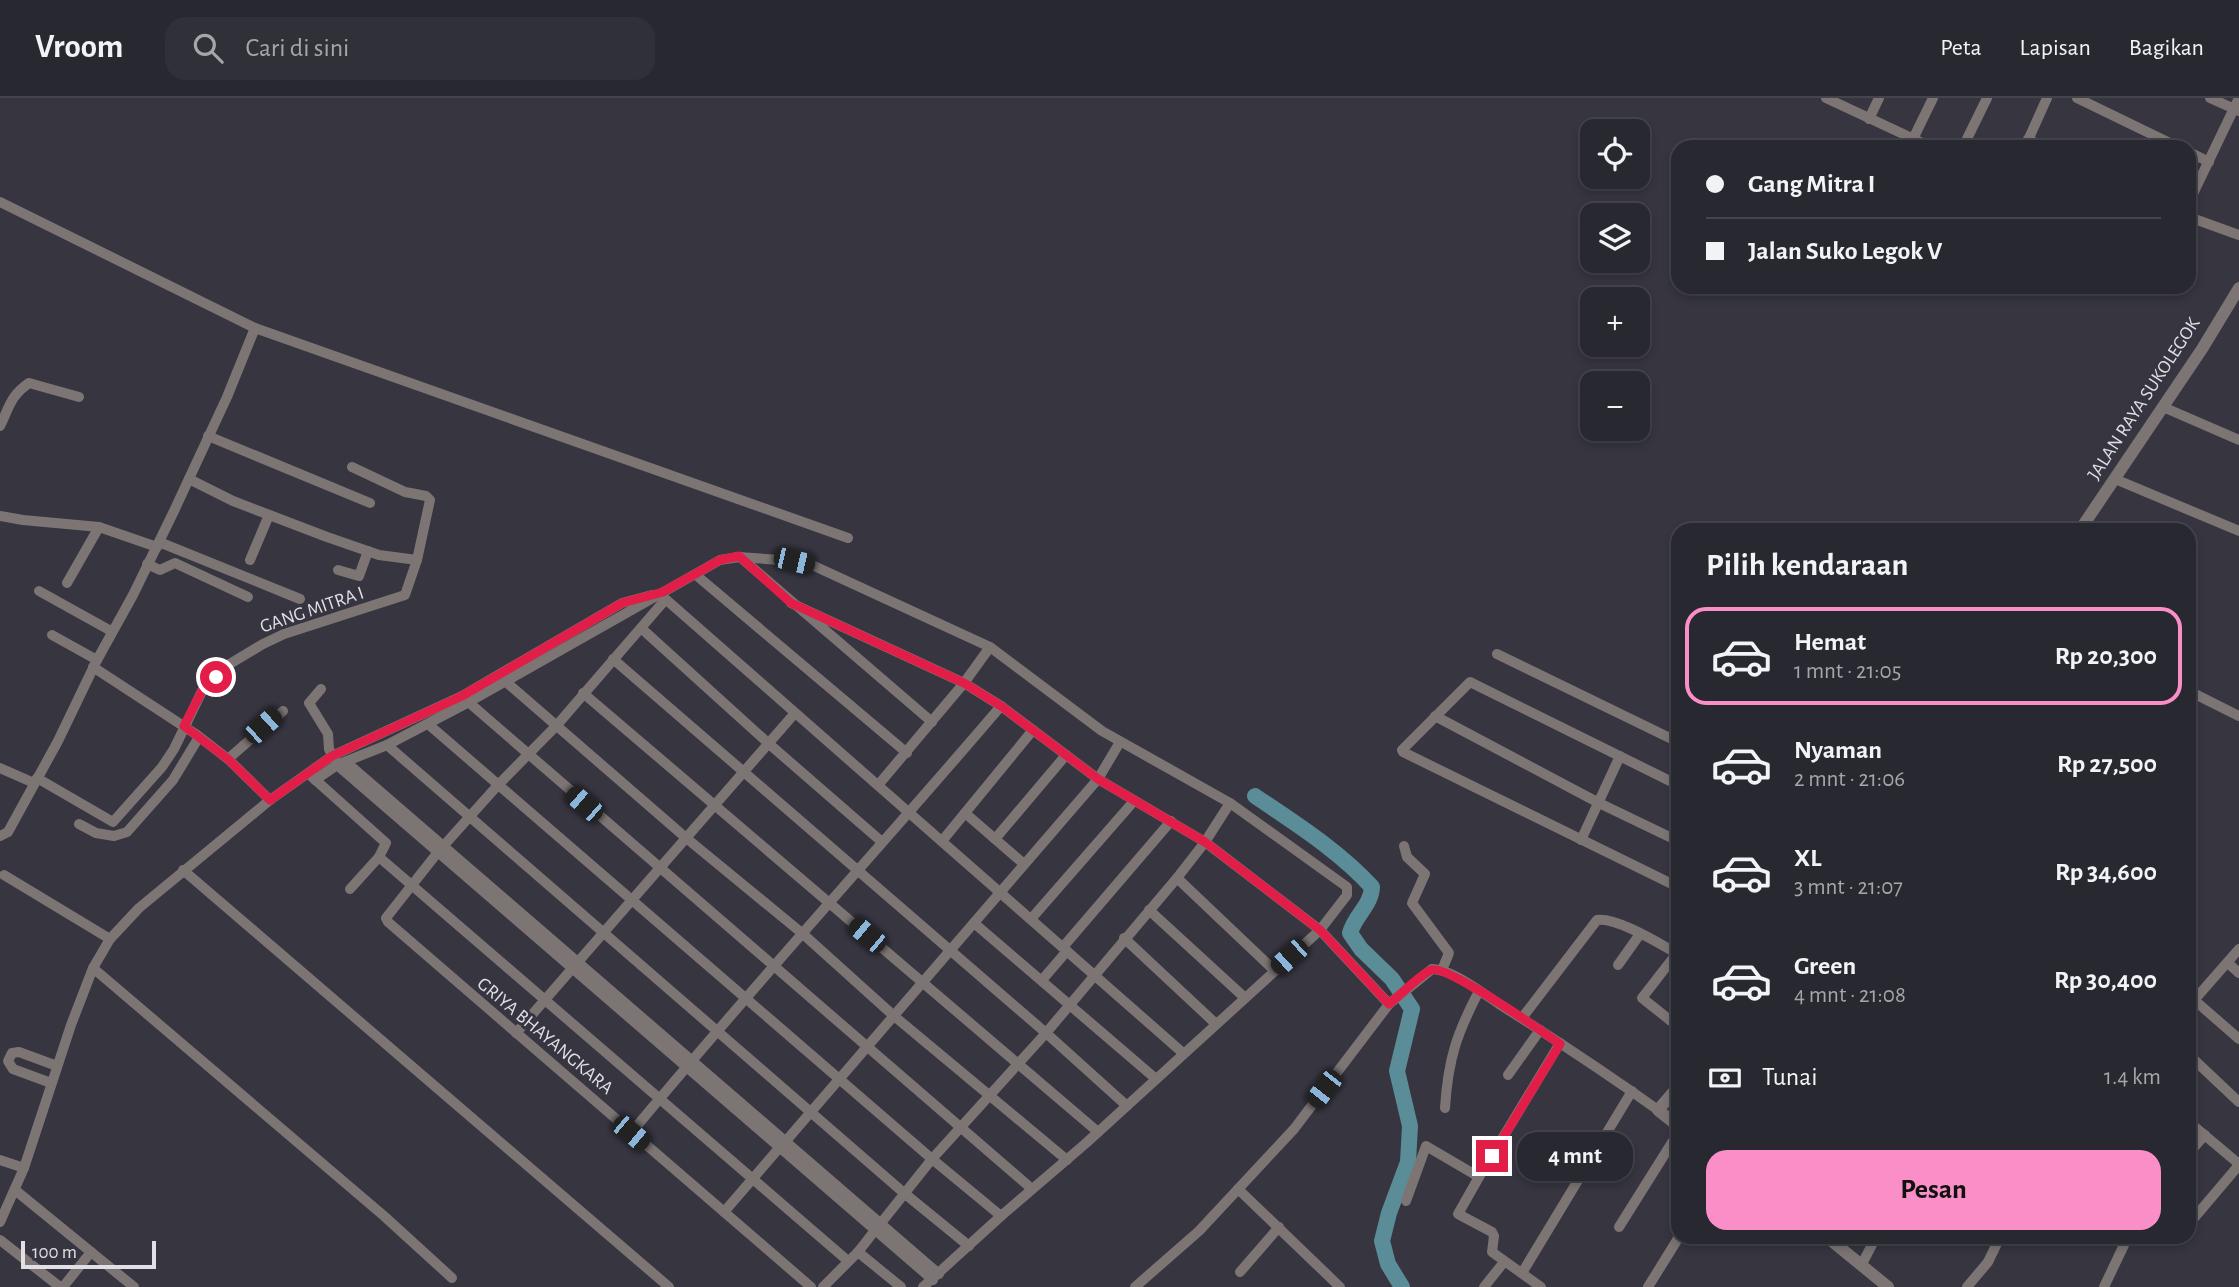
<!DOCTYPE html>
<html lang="id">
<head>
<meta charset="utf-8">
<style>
  :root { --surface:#282830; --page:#303038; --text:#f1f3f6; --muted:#a5a6ab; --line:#44444c; --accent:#fa8fc7 }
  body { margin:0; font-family:"Alegreya Sans",sans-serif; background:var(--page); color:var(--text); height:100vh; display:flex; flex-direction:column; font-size:26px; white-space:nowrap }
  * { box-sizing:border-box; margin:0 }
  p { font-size:23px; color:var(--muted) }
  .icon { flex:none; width:38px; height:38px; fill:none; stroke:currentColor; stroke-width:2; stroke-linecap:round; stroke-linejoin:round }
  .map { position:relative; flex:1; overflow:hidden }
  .side { position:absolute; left:1671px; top:425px; width:525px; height:721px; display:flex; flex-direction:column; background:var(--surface); border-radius:21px; box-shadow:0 4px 10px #0003,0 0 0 2px var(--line) }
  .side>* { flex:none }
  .banner { position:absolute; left:1671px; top:42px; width:525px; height:154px; border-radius:21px; box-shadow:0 4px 10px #0003,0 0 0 2px var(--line); display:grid; align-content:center; height:154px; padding:0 35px; background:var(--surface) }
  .buttons { position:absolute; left:1580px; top:21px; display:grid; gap:14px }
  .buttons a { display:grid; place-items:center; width:70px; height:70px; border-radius:14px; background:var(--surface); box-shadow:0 4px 10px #0003,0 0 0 2px var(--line); font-size:35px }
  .scale { position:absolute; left:21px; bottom:18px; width:135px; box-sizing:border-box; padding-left:7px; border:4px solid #e1e0e7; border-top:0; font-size:19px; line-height:24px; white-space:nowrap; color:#e1e0e7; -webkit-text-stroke:5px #363540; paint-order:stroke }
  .end { position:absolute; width:32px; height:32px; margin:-16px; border:9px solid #e11d48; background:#fff; box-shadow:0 0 0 4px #fff }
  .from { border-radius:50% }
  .bubble { position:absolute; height:49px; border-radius:21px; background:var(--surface); box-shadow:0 4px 10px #0003,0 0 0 2px var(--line); font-size:23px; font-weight:600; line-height:49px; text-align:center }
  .car { position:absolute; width:21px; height:42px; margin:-21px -10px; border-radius:9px; box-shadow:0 0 5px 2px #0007; background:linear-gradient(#222 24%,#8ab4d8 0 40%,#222 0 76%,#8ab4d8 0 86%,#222 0) }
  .banner b { display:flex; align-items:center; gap:24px; height:66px; font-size:26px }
  .banner b+b { border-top:2px solid var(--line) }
  .banner i { width:18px; height:18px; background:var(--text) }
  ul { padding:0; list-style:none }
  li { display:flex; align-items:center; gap:21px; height:98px; margin:0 14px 10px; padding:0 21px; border:4px solid transparent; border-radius:21px }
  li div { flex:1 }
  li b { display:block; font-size:26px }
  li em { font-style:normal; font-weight:600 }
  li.on { border-color:var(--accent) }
  li>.icon { width:63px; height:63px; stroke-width:1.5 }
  h2 { padding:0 35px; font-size:32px; line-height:84px }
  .pay { display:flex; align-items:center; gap:18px; height:77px; padding:0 35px; font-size:26px }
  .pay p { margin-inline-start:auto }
  .action { display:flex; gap:14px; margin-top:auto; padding:14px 35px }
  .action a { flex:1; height:80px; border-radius:21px; background:var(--accent); color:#111; font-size:28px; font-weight:600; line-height:80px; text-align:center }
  header { display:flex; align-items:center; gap:42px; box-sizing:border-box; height:98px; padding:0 35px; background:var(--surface); border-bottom:2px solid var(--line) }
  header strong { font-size:33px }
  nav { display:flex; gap:38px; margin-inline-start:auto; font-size:24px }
  .search { width:490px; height:63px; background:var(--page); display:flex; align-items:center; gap:18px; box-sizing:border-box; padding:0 24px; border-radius:21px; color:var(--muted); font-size:26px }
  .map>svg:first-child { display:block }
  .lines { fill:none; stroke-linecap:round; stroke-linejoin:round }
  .river { stroke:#5a8d97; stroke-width:16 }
  .minor { stroke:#7c7574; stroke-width:10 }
  .tertiary { stroke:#7c7574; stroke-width:12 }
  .route { stroke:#e11d48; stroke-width:9 }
  .labels { text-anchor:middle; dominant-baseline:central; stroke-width:6; stroke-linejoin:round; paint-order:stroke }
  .street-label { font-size:19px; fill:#e1e0e7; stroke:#363540 }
</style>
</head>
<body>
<header>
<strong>Vroom</strong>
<div class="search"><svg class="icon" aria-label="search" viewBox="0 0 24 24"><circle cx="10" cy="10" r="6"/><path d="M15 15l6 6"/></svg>Cari di sini</div>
<nav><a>Peta</a><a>Lapisan</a><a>Bagikan</a></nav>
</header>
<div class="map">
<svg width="2239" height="1189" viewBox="0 0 2239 1189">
  <rect width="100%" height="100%" fill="#363540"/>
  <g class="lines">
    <!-- river -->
    <path class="river" d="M 1255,698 C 1296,726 1338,752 1372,789 C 1371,808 1355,817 1350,835 L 1361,851 L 1392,881 L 1412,911 L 1397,973 L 1410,1028 L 1408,1064 L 1389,1115 L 1382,1143 L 1388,1166 L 1402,1189"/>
    <!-- minor -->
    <g class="minor">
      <polyline points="1826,0 1931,49"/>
      <polyline points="2077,0 2178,49"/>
      <polyline points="2210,0 2239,13"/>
      <polyline points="1869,21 1879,0"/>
      <polyline points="1913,41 1933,0"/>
      <polyline points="2028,41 2043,49"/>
      <polyline points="1963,49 1987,0"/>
      <polyline points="2025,49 2047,0"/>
      <polyline points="2189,54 2209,64"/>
      <polyline points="0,104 255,230 848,440"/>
      <polyline points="2189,104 2239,0"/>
      <polyline points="2189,119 2239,137"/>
      <polyline points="2163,309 2239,342"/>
      <path d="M 0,328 C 9,310 10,298 29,285 L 79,299"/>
      <polyline points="208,338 370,405"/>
      <polyline points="189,381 233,403 327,439 379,457 417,462"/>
      <polyline points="2115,381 2239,433"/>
      <polyline points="0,418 23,422 99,429 157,449"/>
      <polyline points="159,444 300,501"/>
      <polyline points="740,459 932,624"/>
      <polyline points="250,462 269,417"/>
      <polyline points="147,466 160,472 175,465 248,499"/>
      <polyline points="338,472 359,478 368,453"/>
      <polyline points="696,477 907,655"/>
      <polyline points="67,485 99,429"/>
      <polyline points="39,493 111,533"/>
      <polyline points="662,498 1183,955"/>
      <polyline points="665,502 557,627 498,687 438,754 386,820 388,824 811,1189"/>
      <polyline points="791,505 964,585 1001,608 1098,681 1205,744 1320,832 1389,906"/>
      <polyline points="641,530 768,645 882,744"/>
      <polyline points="52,537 97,562"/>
      <polyline points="1497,556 1678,644"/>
      <polyline points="613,561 1046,935 1127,1008"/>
      <polyline points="93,569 197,637 228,661 270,702"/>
      <polyline points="505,583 685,739 803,836 894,918 1067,1062"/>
      <polyline points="321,591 309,605 328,636 329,651 337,667 933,1182"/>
      <polyline points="2189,593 2239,618"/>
      <polyline points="583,595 1098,1034"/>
      <polyline points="466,602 1032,1091"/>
      <polyline points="1435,618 1599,705 1678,743"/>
      <polyline points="428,626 932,1061 1001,1118"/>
      <polyline points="387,647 904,1095 969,1148"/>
      <polyline points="228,661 283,613"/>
      <polyline points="346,664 939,1176"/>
      <polyline points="0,670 34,685"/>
      <polyline points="311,678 386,745 379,759 350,791"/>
      <polyline points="37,680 113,724 162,669 174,651 203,591 228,567 263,546 284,536 405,497 417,462 430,402 426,398 405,394 352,369"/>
      <polyline points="315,682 337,667 387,647 469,604 720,462 739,459 794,463 812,467 990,549 1102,633 1230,705 1347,789 1347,797 1320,832 1085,1046 1001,1118 923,1189"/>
      <polyline points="879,686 964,585 990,549"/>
      <polyline points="1678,687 1470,584 1402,652 1403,654 1678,789"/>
      <polyline points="965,715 1024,766"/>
      <polyline points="79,726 96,735 114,738 127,734 173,682 199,639"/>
      <polyline points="0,738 8,734 58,643 97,562 133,497 174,413 227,299 255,230"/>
      <polyline points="995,741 1066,657"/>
      <polyline points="1581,742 1620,658"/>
      <polyline points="942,743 1033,632"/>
      <polyline points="1404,748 1407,759 1425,776 1412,805 1449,855 1442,872"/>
      <polyline points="379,759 848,1163"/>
      <polyline points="183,772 669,1189"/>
      <polyline points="4,777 110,841"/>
      <polyline points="1177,780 1274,872"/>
      <polyline points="1149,812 1244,899"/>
      <polyline points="1031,821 1134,703"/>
      <polyline points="974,825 1156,981"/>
      <polyline points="1124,840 1215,925"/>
      <polyline points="1063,849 1171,723"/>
      <polyline points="1677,855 1642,900 1671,923 1678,918"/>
      <polyline points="2228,865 2239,875"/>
      <polyline points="1618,867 1640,836"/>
      <polyline points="93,870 384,1118 452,1180"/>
      <polyline points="1042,882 1067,853"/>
      <polyline points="2192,900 2239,941"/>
      <polyline points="2189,908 2239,851"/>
      <path d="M 1522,920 L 1597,822 C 1617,819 1660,846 1678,856"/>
      <polyline points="516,935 795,615"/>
      <polyline points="2189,957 2239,1004"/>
      <polyline points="1508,977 1540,932"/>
      <polyline points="51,985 13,971 8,963 12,955 19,954 57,968"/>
      <path d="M 1445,1010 C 1448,961 1457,935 1479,893"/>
      <polyline points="2189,1024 2239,1066"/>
      <path d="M 631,1035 C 751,890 879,751 1001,608"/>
      <polyline points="785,1044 1098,681 1120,644"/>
      <polyline points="2189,1055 2205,1037"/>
      <polyline points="0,1062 24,1070"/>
      <polyline points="1479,1079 1458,1116 1492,1134 1494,1138 1492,1154 1541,1189"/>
      <polyline points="1238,1091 1340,1189"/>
      <polyline points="15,1092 134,1189"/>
      <polyline points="1406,1103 1426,1048 1479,1079 1560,945"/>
      <polyline points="724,1114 780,1049"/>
      <polyline points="0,1124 24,1070 71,927 93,870 110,841 139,810 270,702 332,658 462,598 622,505 652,497"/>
      <polyline points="881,1125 932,1061 1046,935 1177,780 1205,744 1230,705"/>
      <polyline points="2189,1126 2239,1067"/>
      <polyline points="1619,1129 1678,1035"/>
      <polyline points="2155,1139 2174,1143 2179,1139"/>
      <polyline points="0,1142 60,1189"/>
      <polyline points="858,1154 901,1189"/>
      <polyline points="1862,1166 1876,1139"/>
      <polyline points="1240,1174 1279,1129"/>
      <polyline points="1522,1175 1632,993"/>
      <polyline points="63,1189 91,1154"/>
      <polyline points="823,1189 858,1154 876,1131"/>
      <path d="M 1135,1189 L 1199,1133 L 1294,1031 L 1389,906 L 1432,871 C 1451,871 1483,895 1499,906 C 1553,940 1606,975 1658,1012"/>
      <polyline points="1484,1189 1504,1164"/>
      <polyline points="1648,1189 1679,1139"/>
      <polyline points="1967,1189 1988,1164 2000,1139"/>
      <polyline points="2104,1189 2124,1147"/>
    </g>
    <!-- tertiary -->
    <g class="tertiary">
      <polyline points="2080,432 2202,251 2239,190"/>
      <polyline points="1678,989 1658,1012 1678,1028"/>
      <polyline points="1827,1139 1888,1189"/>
    </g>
  </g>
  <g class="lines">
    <!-- route -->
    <path class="route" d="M 216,579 L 203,591 L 184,628 L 228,661 L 270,702 L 332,658 L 462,598 L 622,505 L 663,494 L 720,462 L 739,458 L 791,505 L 964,585 L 1001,608 L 1098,681 L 1205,744 L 1320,832 L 1389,906 C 1399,898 1421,876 1431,872 C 1445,865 1543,934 1560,946 L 1492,1058"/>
  </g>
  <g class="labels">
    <!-- street labels -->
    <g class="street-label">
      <text transform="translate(2144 301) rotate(-57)">JALAN RAYA SUKOLEGOK</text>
      <text transform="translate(312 512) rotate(-19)">GANG MITRA I</text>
      <text transform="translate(545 938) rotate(40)">GRIYA BHAYANGKARA</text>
    </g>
  </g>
</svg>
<div class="buttons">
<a><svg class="icon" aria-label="locate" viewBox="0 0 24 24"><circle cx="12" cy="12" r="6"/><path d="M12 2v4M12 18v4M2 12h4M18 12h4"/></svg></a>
<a><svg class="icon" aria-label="layers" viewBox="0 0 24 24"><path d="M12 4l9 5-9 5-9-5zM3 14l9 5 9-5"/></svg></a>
<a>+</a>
<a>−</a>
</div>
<div class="scale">100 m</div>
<i class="end from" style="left:216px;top:579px"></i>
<i class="end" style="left:1492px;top:1058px"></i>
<div class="bubble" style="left:1517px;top:1034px;width:116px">4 mnt</div>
<i class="car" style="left:794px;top:463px;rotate:103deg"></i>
<i class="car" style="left:263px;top:628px;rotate:48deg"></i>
<i class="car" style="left:584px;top:706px;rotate:311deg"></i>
<i class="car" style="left:867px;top:837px;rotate:310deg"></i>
<i class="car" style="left:1289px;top:859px;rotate:228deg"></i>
<i class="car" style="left:1324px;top:991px;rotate:218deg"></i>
<i class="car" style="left:631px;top:1035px;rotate:130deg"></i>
<div class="banner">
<b><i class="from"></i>Gang Mitra I</b>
<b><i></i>Jalan Suko Legok V</b>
</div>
<section class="side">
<h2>Pilih kendaraan</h2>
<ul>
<li class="on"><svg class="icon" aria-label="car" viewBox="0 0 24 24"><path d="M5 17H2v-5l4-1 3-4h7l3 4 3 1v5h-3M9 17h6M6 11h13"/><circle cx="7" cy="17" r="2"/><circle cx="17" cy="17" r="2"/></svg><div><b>Hemat</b><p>1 mnt · 21:05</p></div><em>Rp 20,300</em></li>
<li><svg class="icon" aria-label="car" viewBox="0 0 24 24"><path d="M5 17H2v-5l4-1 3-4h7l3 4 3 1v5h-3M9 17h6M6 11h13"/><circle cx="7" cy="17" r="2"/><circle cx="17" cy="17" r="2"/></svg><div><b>Nyaman</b><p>2 mnt · 21:06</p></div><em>Rp 27,500</em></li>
<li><svg class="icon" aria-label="car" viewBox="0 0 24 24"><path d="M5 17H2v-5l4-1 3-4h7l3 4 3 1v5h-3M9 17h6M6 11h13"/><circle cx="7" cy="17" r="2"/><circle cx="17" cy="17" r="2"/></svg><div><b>XL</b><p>3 mnt · 21:07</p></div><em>Rp 34,600</em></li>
<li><svg class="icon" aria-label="car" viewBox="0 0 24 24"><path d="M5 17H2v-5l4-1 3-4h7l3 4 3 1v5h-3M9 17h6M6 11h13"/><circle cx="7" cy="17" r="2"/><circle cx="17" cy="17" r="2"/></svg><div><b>Green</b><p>4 mnt · 21:08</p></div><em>Rp 30,400</em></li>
</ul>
<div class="pay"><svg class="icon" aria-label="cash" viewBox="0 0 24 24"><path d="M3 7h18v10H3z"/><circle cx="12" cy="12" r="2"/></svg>Tunai<p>1.4 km</p></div>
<div class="action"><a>Pesan</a></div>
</section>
</div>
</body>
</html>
